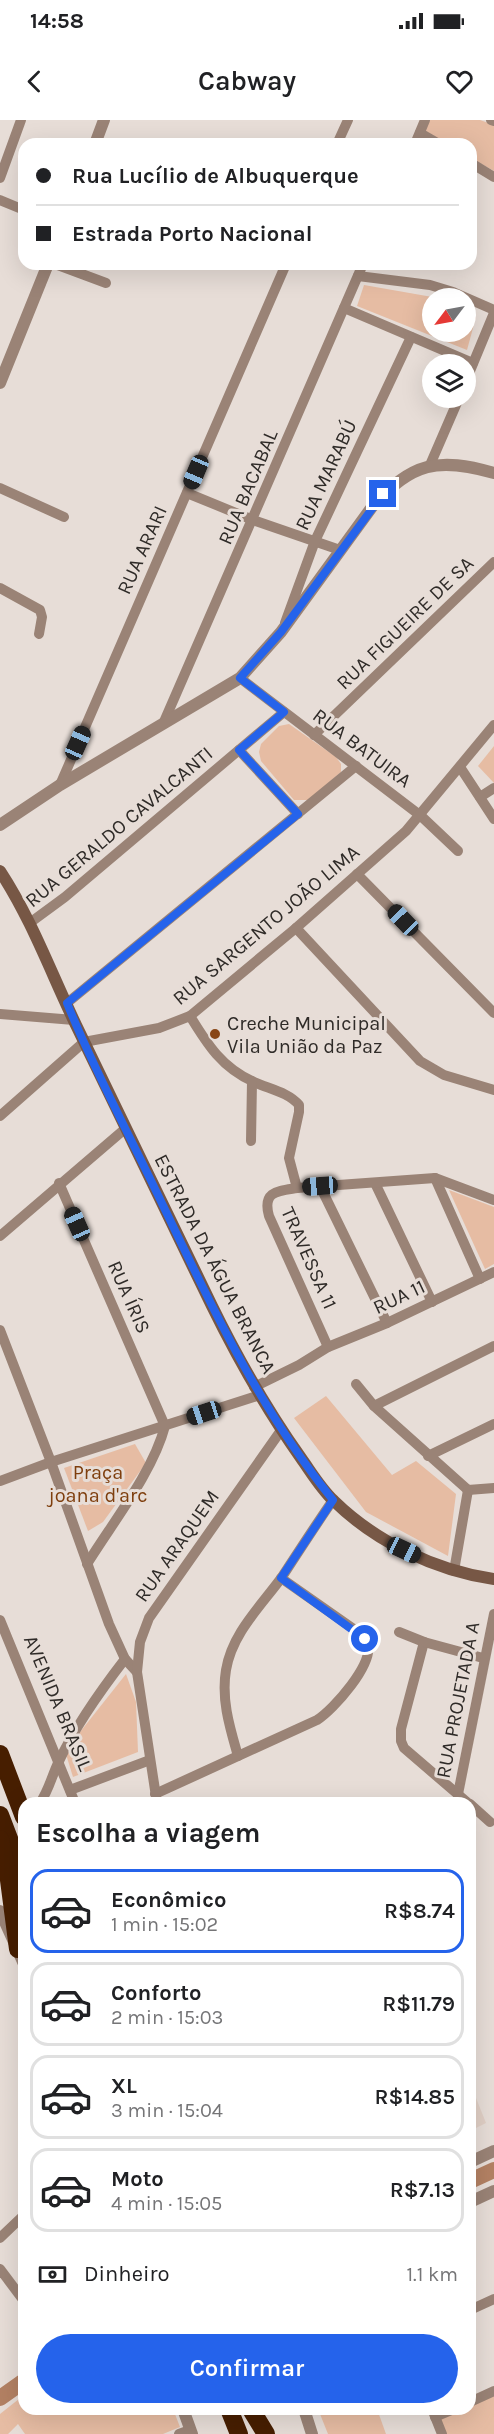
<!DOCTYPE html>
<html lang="pt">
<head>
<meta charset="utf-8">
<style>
  :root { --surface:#fff; --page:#f6f6f6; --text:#202124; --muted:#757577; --line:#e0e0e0; --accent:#2563eb }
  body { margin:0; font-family:Karla,sans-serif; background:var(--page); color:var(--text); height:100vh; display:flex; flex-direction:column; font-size:22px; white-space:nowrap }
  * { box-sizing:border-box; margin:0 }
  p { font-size:20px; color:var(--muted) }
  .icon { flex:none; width:33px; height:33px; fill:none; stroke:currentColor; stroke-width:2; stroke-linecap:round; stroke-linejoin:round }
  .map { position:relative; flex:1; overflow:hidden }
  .side { position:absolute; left:18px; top:1677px; width:458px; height:618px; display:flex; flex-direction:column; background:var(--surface); border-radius:18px; box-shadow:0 6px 24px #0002 }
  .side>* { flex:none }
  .banner { position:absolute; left:18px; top:18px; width:459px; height:132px; border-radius:18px; box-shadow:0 6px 24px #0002; display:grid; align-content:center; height:132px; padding:0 18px; background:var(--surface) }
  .needle { width:39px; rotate:238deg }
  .fabs { position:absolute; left:422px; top:168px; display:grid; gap:12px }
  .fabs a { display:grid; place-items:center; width:54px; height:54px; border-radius:50%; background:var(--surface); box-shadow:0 6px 24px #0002; font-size:30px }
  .end { position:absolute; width:27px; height:27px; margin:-14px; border:8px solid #2563eb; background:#fff; box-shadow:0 0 0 3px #fff }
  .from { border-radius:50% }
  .car { position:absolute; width:18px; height:36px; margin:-18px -9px; border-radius:8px; box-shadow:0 0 4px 2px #0007; background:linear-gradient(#222 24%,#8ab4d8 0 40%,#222 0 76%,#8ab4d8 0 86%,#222 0) }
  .banner b { display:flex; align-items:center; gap:21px; height:57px; font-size:22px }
  .banner b+b { border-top:2px solid var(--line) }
  .banner i { width:15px; height:15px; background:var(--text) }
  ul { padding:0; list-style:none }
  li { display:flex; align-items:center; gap:18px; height:84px; margin:0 12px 9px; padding:0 6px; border:3px solid var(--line); border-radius:18px }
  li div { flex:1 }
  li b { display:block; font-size:22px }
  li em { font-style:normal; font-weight:600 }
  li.on { border-color:var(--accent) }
  li>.icon { width:54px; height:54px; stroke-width:1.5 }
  h2 { padding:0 18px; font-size:27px; line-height:72px }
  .pay { display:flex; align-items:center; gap:15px; height:66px; padding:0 18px; font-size:22px }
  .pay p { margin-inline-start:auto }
  .button { display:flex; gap:12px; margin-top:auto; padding:12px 18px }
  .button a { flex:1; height:69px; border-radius:36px; background:var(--accent); color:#fff; font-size:24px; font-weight:600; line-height:69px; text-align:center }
  .status { display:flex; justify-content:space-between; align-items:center; height:42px; padding:0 30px; background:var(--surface); direction:ltr }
  .status svg { height:16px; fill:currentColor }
  header { display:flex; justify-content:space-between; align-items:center; height:78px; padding:0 18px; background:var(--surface); font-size:27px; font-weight:600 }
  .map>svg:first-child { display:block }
  .built { fill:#e0cfc5 }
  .green { fill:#e6bca3 }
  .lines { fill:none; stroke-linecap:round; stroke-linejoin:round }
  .river { stroke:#b38163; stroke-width:16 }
  .minor { stroke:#9a8376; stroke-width:10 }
  .tertiary { stroke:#9a8376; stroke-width:12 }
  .secondary { stroke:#775745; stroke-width:12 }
  .motorway { stroke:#471e00; stroke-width:18 }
  .route { stroke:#2563eb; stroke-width:8 }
  .poi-dot { fill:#894616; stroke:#e7ddd7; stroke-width:2 }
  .labels { text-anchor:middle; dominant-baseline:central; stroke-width:6; stroke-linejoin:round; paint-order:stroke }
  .street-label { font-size:20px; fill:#2f2b28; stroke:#e7ddd7 }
  .poi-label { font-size:20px; fill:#2f2b28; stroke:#e7ddd7; text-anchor:start }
  .park-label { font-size:20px; fill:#7e3e0d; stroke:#e7ddd7 }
</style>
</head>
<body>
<div class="status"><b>14:58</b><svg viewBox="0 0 49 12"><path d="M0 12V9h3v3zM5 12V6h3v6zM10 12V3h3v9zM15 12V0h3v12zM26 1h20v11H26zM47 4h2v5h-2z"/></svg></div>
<header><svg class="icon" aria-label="back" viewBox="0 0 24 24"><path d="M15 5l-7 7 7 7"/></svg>Cabway<svg class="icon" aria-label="heart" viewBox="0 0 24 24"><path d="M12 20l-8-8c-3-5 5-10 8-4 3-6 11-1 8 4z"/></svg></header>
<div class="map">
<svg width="494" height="2314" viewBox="0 0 494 2314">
  <rect width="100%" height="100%" fill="#e7ddd7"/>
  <!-- built -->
  <polygon class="built" points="470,1963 486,2003 470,2011"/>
  <!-- green -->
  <g class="green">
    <polygon points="430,0 480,0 494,5 494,51 471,38 471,24 448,24 425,11"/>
    <polygon points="364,165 438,178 432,178 432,212 465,212 465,191 476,197 467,230 357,186"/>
    <polygon points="289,604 336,637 341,644 341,652 309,680 294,680 261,641 259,632 261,624 279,606"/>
    <polygon points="494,626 494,663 478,646"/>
    <polygon points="449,1070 494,1087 494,1144 485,1149"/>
    <polygon points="326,1276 392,1355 416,1341 456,1374 448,1436 366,1392 294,1298"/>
    <polygon points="135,1324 146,1343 103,1402 88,1411 64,1348"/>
    <polygon points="126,1554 136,1582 138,1632 73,1657 65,1631"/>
    <polygon points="494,2271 494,2314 442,2314 435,2297 454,2289 470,2289 470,2282"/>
    <polygon points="24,2275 24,2289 173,2289 180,2307 163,2314 25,2314 18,2304 8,2314 0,2314 0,2294"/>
    <polygon points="318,2289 377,2289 386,2314 328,2314"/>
  </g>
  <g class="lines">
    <!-- river -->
    <g class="river">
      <polyline points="470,2061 494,2050"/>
      <polyline points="0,2278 24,2261"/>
    </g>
    <!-- minor -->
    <g class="minor">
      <polyline points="491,0 494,1"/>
      <polyline points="420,13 439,24"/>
      <polyline points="266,23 268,24"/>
      <polyline points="337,24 348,0"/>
      <polyline points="415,24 425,0"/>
      <polyline points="471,43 494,57"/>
      <polyline points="0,58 21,0"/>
      <polyline points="0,80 24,90"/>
      <polyline points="55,144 106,163"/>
      <polyline points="358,156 430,165 453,172 494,190"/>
      <polyline points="344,188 473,243"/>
      <polyline points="465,263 494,193"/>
      <polyline points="430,345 459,278"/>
      <polyline points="0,368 64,397"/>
      <polyline points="187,373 253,400 340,430"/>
      <polyline points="0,468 40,490 42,497 39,514"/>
      <polyline points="285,503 315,421 411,217"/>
      <polyline points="240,558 421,696 458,731"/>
      <polyline points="163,604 363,144"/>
      <polyline points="314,615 494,442"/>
      <polyline points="239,630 298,694"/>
      <polyline points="460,647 494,699"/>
      <polyline points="60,665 286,144"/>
      <polyline points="480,677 494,668"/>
      <polyline points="357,754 494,893"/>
      <polyline points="31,802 65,777 284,592"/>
      <polyline points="296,808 420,941 444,955 494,970"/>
      <polyline points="67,883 356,646"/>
      <polyline points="0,894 74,900"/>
      <path d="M 190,896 C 207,924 222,948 254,962 C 269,969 288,972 299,985 L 299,992 L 289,1038 L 297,1068"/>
      <polyline points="0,996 84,922 159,908 190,896 296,808 406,711 494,605"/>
      <polyline points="251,1021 252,961"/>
      <polyline points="435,1058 480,1159"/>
      <path d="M 59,1063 L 165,1306 C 153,1352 113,1402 87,1444"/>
      <polyline points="375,1063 432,1182"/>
      <polyline points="320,1066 387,1203"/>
      <polyline points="0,1116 126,1008"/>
      <polyline points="0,1210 51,1342 109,1504 125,1539 137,1552"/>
      <path d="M 328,1227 L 269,1096 C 262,1071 278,1071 297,1068 L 435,1058 L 494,1080"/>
      <polyline points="356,1264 374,1286 468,1370 494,1368"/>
      <polyline points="254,1267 299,1245 328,1227 387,1203 494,1152"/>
      <polyline points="374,1286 494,1226"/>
      <polyline points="428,1336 494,1304"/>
      <polyline points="0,1361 51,1342 260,1275"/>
      <polyline points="454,1451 468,1370"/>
      <polyline points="0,1500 75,1683"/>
      <polyline points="399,1512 424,1522 401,1609 401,1621 404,1628 468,1683"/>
      <polyline points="424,1522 483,1538"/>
      <path d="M 238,1636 C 230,1608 221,1580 226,1550 C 232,1513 261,1486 282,1457 C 299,1431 315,1406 333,1380"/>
      <polyline points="70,1670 150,1640"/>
      <path d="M 155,1674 L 317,1600 C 334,1589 373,1545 368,1524 L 358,1512 L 281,1458"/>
      <polyline points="458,1674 494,1494"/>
      <path d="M 40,1683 C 49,1670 52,1655 59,1641 C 76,1605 101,1570 125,1539"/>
      <polyline points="157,1683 137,1552 140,1522 149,1498 282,1309"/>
      <polyline points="470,1684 490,1702"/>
      <polyline points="0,2118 24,2095"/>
      <polyline points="0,2149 24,2181"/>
      <polyline points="470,2190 494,2179"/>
      <polyline points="470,2282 494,2271"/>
      <polyline points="432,2289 442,2314"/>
      <polyline points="435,2297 454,2289"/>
      <polyline points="179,2314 190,2310"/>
    </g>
    <!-- tertiary -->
    <g class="tertiary">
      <polyline points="95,24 104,0"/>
      <polyline points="0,263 48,144"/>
      <path d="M 0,705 L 60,665 L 240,558 L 281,512 L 372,387 C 411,342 439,337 494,353"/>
      <polyline points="0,1791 24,1844"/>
      <polyline points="470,2042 494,2031"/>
      <polyline points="470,2082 494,2071"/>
      <polyline points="183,2289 192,2314"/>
      <polyline points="304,2289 312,2314"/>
    </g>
    <!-- secondary -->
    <path class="secondary" d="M 0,751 C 32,800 51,853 76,905 C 121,999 167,1092 212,1186 C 238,1239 267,1290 301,1338 C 311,1352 321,1369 334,1381 C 376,1422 436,1451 494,1459"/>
    <!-- motorway -->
    <g class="motorway">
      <polyline points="0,1634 24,1697"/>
      <polyline points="0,1695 24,1758"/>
      <polyline points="0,1719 9,1760 18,1829"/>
      <polyline points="229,2289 239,2314"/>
      <polyline points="252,2291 266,2314"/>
    </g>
  </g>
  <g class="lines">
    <!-- route -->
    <path class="route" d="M 365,1519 L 281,1458 L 333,1380 C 258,1288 208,1179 157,1073 C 127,1010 93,948 67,883 L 298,694 L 239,630 L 284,592 L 240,558 L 281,512 L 383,374"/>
  </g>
  <!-- markers -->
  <circle class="poi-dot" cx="215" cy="914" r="6"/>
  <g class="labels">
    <!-- street labels -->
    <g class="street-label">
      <text transform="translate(326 355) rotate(-65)">RUA MARABÚ</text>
      <text transform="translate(248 367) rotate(-67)">RUA BACABAL</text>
      <text transform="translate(142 430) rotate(-66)">RUA ARARI</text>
      <text transform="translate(405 503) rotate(-44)">RUA FIGUEIRE DE SA</text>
      <text transform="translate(362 628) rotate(37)">RUA BATUIRA</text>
      <text transform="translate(119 707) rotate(-40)">RUA GERALDO CAVALCANTI</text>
      <text transform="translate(266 805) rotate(-40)">RUA SARGENTO JOÃO LIMA</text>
      <text transform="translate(309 1138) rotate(66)">TRAVESSA 11</text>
      <text transform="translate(215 1144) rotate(63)">ESTRADA DA ÁGUA BRANCA</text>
      <text transform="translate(129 1177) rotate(66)">RUA ÍRIS</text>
      <text transform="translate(399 1177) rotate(-25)">RUA 11</text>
      <text transform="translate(177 1426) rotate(-55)">RUA ARAQUEM</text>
      <text transform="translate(458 1580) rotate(-79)">RUA PROJETADA A</text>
      <text transform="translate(58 1583) rotate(67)">AVENIDA BRASIL</text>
    </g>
    <!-- poi labels -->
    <g class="poi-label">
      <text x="227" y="903">Creche Municipal<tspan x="227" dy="23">Vila União da Paz</tspan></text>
    </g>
    <!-- park labels -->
    <g class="park-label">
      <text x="98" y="1352">Praça<tspan x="98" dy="23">joana d'arc</tspan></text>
    </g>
  </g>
</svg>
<div class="fabs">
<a><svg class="needle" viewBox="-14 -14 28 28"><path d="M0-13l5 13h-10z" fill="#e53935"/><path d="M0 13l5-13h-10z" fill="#757577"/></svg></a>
<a><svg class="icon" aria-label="layers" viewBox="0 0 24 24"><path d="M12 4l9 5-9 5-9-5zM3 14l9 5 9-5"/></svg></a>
</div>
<i class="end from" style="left:365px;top:1519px"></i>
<i class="end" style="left:383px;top:374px"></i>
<i class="car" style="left:196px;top:352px;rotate:203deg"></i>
<i class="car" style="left:78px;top:623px;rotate:24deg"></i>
<i class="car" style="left:403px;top:800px;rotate:316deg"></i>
<i class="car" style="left:320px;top:1066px;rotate:266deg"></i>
<i class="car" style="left:77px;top:1104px;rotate:336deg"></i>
<i class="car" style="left:204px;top:1293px;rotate:252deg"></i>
<i class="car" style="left:404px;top:1430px;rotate:115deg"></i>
<div class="banner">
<b><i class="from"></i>Rua Lucílio de Albuquerque</b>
<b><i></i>Estrada Porto Nacional</b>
</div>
<section class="side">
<h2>Escolha a viagem</h2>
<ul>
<li class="on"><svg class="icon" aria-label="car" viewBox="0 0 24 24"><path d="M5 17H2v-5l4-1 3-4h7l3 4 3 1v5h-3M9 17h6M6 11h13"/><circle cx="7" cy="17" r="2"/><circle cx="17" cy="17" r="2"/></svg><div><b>Econômico</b><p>1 min · 15:02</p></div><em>R$8.74</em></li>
<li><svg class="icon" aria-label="car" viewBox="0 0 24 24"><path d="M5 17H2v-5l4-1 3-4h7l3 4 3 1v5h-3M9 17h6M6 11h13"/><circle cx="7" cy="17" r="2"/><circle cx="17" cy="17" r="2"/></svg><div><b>Conforto</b><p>2 min · 15:03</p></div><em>R$11.79</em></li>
<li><svg class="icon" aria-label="car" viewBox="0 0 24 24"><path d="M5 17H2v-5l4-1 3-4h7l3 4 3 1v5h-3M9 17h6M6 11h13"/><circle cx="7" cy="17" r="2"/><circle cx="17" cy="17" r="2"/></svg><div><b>XL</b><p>3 min · 15:04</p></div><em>R$14.85</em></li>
<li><svg class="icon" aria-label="car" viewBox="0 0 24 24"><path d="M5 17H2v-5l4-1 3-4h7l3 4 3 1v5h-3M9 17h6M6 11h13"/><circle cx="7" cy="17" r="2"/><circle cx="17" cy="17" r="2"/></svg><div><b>Moto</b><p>4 min · 15:05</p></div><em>R$7.13</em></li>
</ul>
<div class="pay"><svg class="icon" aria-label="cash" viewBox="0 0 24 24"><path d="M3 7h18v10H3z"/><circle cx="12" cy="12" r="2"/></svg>Dinheiro<p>1.1 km</p></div>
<div class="button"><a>Confirmar</a></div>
</section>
</div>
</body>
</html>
